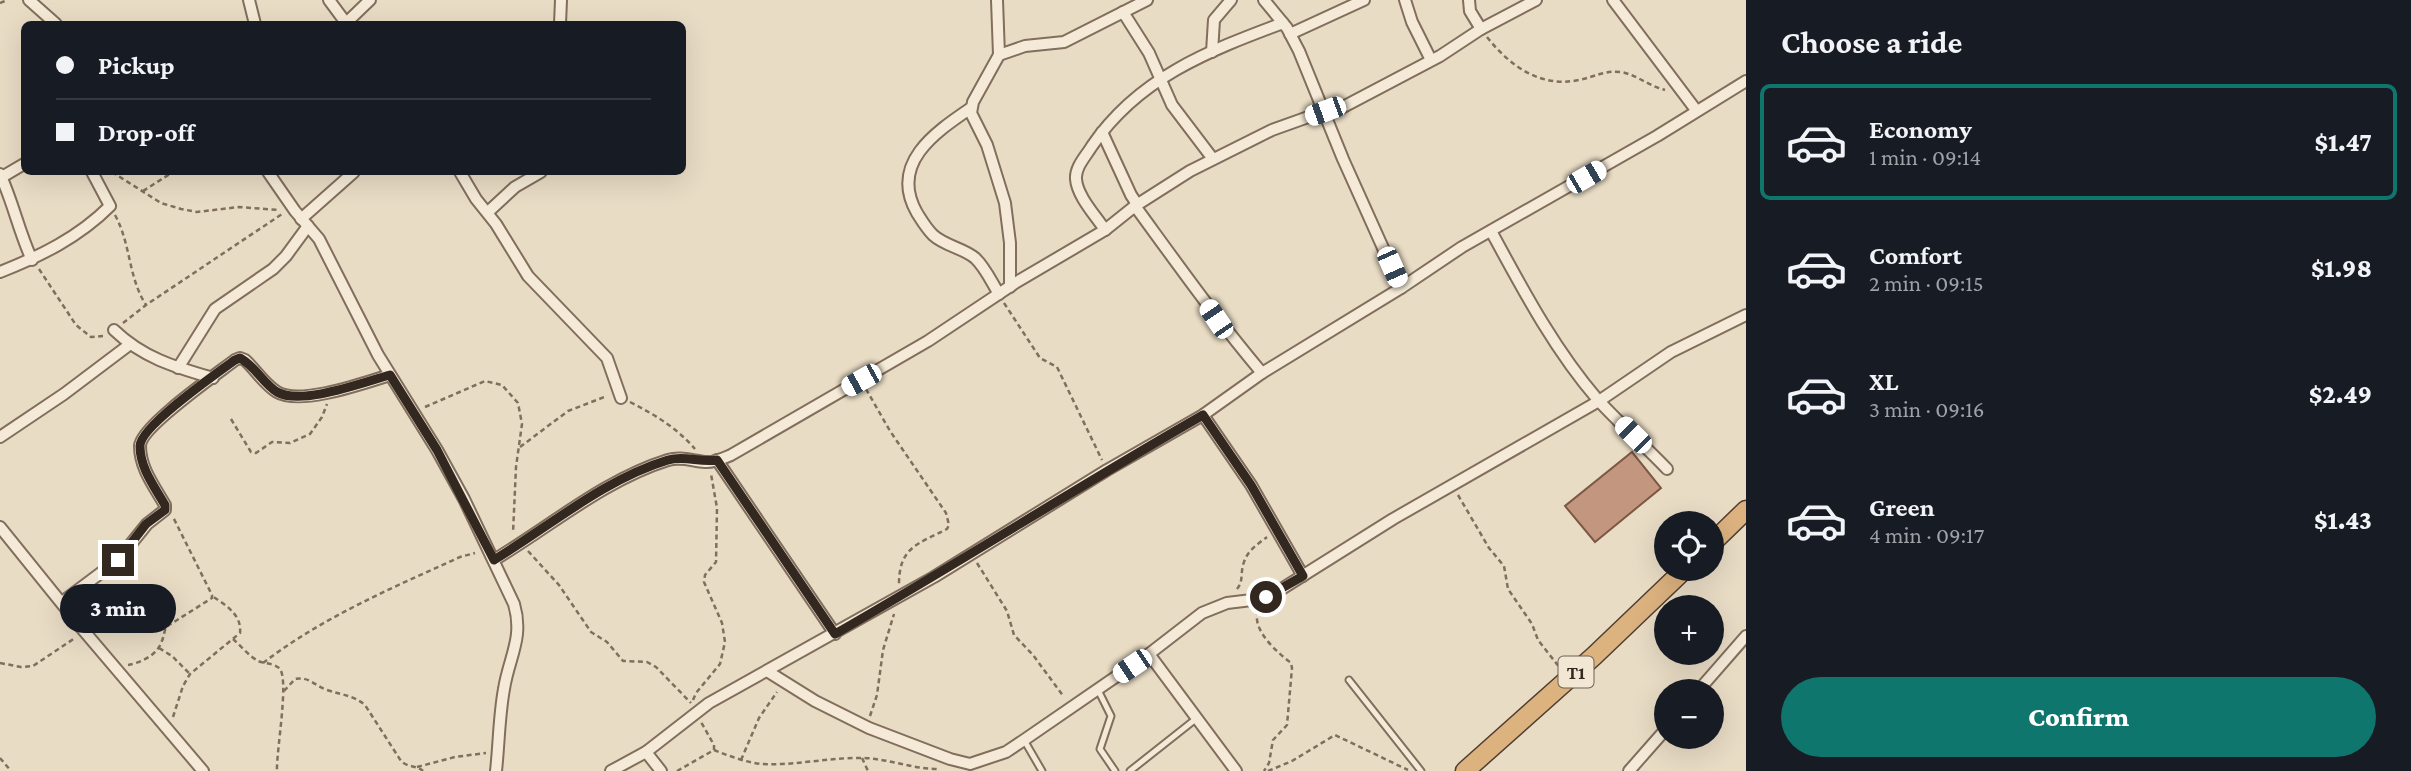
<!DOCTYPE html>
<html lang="en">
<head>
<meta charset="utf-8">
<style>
  :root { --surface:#171b24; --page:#20242c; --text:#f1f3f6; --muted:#9ea1a6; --line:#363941; --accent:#0f766e }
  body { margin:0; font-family:"Crimson Pro",serif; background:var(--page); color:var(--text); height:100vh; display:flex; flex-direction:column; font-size:26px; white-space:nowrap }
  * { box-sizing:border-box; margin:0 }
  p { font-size:23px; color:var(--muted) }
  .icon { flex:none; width:38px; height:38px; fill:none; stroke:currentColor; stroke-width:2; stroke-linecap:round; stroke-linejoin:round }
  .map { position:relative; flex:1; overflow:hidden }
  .drawer { display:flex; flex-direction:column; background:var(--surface); width:665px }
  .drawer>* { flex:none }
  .guide { position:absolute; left:21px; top:21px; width:665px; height:154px; border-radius:10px; box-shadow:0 7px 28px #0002; display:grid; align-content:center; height:154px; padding:0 35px; background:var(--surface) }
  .fabs { position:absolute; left:1654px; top:511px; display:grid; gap:14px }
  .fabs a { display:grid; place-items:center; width:70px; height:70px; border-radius:50%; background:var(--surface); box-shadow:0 7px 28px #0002; font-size:35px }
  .end { position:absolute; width:32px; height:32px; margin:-16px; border:9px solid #33281f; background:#fff; box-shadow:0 0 0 4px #fff }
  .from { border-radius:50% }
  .bubble { position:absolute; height:49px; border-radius:24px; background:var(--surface); box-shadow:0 7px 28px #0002; font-size:23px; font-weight:800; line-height:49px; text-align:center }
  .car { position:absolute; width:21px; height:42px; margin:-21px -10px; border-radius:9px; box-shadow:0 0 5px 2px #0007; background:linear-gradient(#fff 24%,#345 0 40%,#fff 0 76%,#345 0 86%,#fff 0) }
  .guide b { display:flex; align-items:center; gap:24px; height:66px; font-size:26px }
  .guide b+b { border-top:2px solid var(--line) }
  .guide i { width:18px; height:18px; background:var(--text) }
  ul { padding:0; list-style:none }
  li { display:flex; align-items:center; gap:21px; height:116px; margin:0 14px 10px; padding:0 21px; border:4px solid transparent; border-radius:10px }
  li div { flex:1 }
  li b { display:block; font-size:26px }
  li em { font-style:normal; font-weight:800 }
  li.current { border-color:var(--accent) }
  li>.icon { width:63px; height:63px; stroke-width:1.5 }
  h2 { padding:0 35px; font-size:32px; line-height:84px }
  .primary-button { display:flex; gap:14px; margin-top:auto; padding:14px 35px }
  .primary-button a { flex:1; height:80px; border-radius:42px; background:var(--accent); color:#fff; font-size:28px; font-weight:800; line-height:80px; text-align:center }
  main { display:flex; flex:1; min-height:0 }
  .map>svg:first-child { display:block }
  .building { fill:#c3977f; stroke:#7e5845; stroke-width:2 }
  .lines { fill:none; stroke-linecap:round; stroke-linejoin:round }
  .service-casing { stroke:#816e5d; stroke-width:9 }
  .minor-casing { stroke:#816e5d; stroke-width:14 }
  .trunk-casing { stroke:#503d31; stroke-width:21 }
  .path { stroke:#816e5d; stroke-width:2.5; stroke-dasharray:5 3.5; stroke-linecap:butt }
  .service { stroke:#f5ead7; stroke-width:5 }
  .minor { stroke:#f5ead7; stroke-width:10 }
  .trunk { stroke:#dcb27f; stroke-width:18 }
  .route { stroke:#33281f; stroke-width:9 }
  .labels { text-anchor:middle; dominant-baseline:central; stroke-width:6; stroke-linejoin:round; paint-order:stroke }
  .shield { fill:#f1e7d3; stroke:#6c6155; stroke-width:2 }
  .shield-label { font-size:19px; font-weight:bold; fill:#33281f }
</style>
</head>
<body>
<main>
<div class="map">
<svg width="1746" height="771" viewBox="0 0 1746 771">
  <rect width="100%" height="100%" fill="#e9dcc5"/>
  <!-- building -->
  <polygon class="building" points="1632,452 1661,488 1595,542 1565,506"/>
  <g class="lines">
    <defs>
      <g id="service">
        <polyline points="1349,680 1421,771"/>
        <polyline points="1098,690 1111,716 1100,749 1115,771"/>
        <polyline points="1024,740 1042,771"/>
        <polyline points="1130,771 1197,718"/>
      </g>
      <g id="minor">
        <polyline points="29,0 56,24"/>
        <polyline points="249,0 255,24"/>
        <polyline points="329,0 346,23"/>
        <polyline points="997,0 999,55 973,102 971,113 987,145 1005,203 1010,243 1010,287"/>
        <polyline points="1264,0 1287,28 1299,51 1343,159 1401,288"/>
        <polyline points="1405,0 1412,22 1431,60"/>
        <polyline points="1469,0 1470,11 1481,29"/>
        <polyline points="1613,0 1696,110"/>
        <polyline points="1123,12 1149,53 1172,105 1213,159"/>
        <polyline points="345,24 370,0"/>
        <polyline points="560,24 561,0"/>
        <polyline points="1290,34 1364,0"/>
        <polyline points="1212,52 1214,20 1231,0"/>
        <polyline points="999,55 1025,46 1064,42 1147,0"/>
        <path d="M 971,108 C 934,133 889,164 917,213 C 922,221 926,228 933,235 C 945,246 963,248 975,258 C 985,267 992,283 999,294"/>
        <polyline points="1326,116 1440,56 1481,29 1536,0"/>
        <polyline points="1102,132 1131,195 1137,204"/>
        <path d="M 268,172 L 295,211 L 319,239 L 378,355 L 437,450 L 464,499 L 514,604 C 524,638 509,657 504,689 C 499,716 499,744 496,771"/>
        <polyline points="460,172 476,199 496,224 528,276 607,358 621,398"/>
        <path d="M 0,174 C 13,202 19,232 32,260"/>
        <polyline points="2,177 24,164"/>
        <path d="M 1135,206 C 1176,262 1217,320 1262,373"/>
        <polyline points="488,212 515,187 541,172"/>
        <polyline points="301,219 354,172"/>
        <path d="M 1105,230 C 1096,216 1077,196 1076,179 C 1075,167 1086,156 1092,146 C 1138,78 1208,51 1283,23"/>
        <path d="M 1491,231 C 1523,290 1554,349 1598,400 C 1620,424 1645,446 1667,469"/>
        <path d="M 0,272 C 41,256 79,237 110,206 L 92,172"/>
        <path d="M 114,330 C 143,358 175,367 213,378"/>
        <polyline points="178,368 215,309 273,269 286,256 308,226"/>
        <polyline points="1203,415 1251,485 1303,576"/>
        <polyline points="0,437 64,394 129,345"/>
        <polyline points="717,460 835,634"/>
        <polyline points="0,527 84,631 203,771"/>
        <path d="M 494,560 C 551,526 604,480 668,460 C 681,456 692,461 705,462 C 714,463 724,458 731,455 L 928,341 L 1015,283 L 1105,230 L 1135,206 L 1190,171 L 1272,130 L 1325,111"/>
        <path d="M 62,602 L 118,560 L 147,524 L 165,510 L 165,505 C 154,486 140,468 140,446 C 140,427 217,374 235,360 L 240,358 L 245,360 C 256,370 264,384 277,392 C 300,406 364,383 390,375"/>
        <polyline points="1149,654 1236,771"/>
        <polyline points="767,671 815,701 869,728 950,759 970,764 1006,752 1024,740 1149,654 1202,613 1227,603 1260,599 1272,595 1393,519 1599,401 1671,352 1746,315"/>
        <polyline points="1698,691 1746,636"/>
        <polyline points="646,752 661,771"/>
        <polyline points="611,771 646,752 709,703 934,577 1107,470 1203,415 1262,373 1401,288 1462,247 1657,136 1746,81"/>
        <polyline points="1629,771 1666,729"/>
      </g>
      <g id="trunk">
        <polyline points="1712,543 1746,510"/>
        <polyline points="1465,771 1594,656 1685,569"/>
      </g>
    </defs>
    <!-- service casing -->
    <use href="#service" class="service-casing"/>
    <!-- minor casing -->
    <use href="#minor" class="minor-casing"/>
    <!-- trunk casing -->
    <use href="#trunk" class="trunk-casing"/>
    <!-- path -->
    <g class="path">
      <polyline points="0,3 7,0"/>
      <path d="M 1487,37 C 1510,66 1540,88 1579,80 C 1594,77 1605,70 1621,72 C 1637,75 1649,86 1665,90"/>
      <polyline points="112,172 161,203 181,209 197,212 239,207 279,210"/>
      <polyline points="143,191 173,172"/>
      <path d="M 115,215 C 131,244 128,277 146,305"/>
      <polyline points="39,269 76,325 91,337 103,336"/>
      <polyline points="1004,303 1040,358 1057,367 1102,460"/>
      <polyline points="123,323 146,305 282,214"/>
      <path d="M 866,389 L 890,431 L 946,513 L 949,525 L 947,529 C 918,544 899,547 899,584"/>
      <path d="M 630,402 C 655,415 676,427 695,449"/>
      <polyline points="425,407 485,381 502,385 518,403 522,424 516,467 513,533"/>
      <polyline points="231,419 251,452 256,453 272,442 290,443 310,434 322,417 327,404"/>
      <polyline points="520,447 568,411 607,396"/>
      <polyline points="1458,495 1489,548 1504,566 1508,589 1532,624 1538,640 1560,668"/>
      <polyline points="528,551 559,585 591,632 607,642 623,661 647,662 656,667 691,703"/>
      <polyline points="977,563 1007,611 1014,635 1033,655 1064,697"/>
      <path d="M 1237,589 C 1244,581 1240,571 1244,562 C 1248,550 1258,544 1267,537"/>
      <path d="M 1258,610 C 1251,630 1277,652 1291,663 L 1292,668 L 1287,725 L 1273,740 L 1269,763 L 1264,771"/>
      <path d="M 233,639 C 241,646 249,656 258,661 C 265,664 273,663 279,668 C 290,677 276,752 277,771"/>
      <polyline points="159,648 172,656 189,673"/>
      <polyline points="0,663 21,667 33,666 75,638"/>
      <path d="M 263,663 C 323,617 392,588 460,557 L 475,553"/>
      <path d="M 128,665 C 140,663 157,655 161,643 C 164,637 164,632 166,627 L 212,598 L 212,595 L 173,517"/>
      <path d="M 284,691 L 295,679 C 309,676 315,686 327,690 C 342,695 353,695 365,705 L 401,761 C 408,768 417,765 423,771"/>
      <polyline points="693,700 696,693 720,664 725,642 722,623 704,582 705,575 716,562 717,508 711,474"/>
      <polyline points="870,716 877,695 883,650 894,614"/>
      <path d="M 173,717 L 183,686 L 190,674 L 240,633 C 242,615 226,605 212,596"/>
      <path d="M 714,750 C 729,756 745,762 761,764 C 795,766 829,757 864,758 C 889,759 913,769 938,769"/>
      <polyline points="0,758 11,771"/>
      <polyline points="862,758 868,771"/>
      <polyline points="741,760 759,718 777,692"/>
      <polyline points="417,767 455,757 486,753"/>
      <polyline points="677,771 714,750 714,745 701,722"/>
      <polyline points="1268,771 1292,761 1335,735 1408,770"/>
    </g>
    <!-- service -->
    <use href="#service" class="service"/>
    <!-- minor -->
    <use href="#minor" class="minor"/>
    <!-- trunk -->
    <use href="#trunk" class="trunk"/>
  </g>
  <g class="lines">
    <!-- route -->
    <path class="route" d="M 118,560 L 146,524 L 165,510 L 165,505 C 154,486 140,468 140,446 C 140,427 217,373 235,360 L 240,358 C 255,366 263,383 277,392 C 301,406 364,382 390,375 L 437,450 L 494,560 C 550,526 605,479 668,460 C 685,455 700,463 717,460 L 835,634 C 959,563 1079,486 1203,415 L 1251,485 L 1303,576 L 1266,597"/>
  </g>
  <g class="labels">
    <!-- shield labels -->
    <rect class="shield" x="1558.5" y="656.5" width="35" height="31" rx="5"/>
    <g class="shield-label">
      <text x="1576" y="672">T1</text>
    </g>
  </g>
</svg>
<div class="fabs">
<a><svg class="icon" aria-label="locate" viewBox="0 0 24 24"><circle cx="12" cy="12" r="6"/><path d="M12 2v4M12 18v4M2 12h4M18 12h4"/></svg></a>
<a>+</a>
<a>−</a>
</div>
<i class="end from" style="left:1266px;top:597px"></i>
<i class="end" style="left:118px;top:560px"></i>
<div class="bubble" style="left:60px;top:584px;width:116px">3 min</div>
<i class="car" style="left:1325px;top:111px;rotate:250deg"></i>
<i class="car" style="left:1586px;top:177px;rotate:60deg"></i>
<i class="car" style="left:1392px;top:267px;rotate:156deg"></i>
<i class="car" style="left:1216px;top:319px;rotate:326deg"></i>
<i class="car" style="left:861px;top:380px;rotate:241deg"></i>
<i class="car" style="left:1633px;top:435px;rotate:315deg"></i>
<i class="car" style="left:1132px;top:666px;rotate:236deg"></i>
<div class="guide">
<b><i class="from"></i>Pickup</b>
<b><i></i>Drop-off</b>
</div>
</div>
<section class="drawer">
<h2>Choose a ride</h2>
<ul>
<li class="current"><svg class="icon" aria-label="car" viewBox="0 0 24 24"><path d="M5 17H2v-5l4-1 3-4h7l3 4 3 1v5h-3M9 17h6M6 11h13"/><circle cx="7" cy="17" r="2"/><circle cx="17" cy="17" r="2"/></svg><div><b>Economy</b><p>1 min · 09:14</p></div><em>$1.47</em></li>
<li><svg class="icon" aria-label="car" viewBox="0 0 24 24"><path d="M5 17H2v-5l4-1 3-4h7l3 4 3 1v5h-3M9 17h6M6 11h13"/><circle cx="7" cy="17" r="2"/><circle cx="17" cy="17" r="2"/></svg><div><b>Comfort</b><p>2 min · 09:15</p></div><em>$1.98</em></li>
<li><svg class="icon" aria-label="car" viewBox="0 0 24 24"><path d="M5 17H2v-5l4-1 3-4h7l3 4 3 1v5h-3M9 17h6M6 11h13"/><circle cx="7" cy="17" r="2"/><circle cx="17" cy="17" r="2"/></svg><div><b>XL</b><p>3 min · 09:16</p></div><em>$2.49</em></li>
<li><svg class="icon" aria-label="car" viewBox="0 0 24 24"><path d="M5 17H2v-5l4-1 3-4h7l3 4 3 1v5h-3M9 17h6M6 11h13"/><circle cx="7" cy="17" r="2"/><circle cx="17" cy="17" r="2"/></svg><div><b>Green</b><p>4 min · 09:17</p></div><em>$1.43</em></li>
</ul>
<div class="primary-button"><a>Confirm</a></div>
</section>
</main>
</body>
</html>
